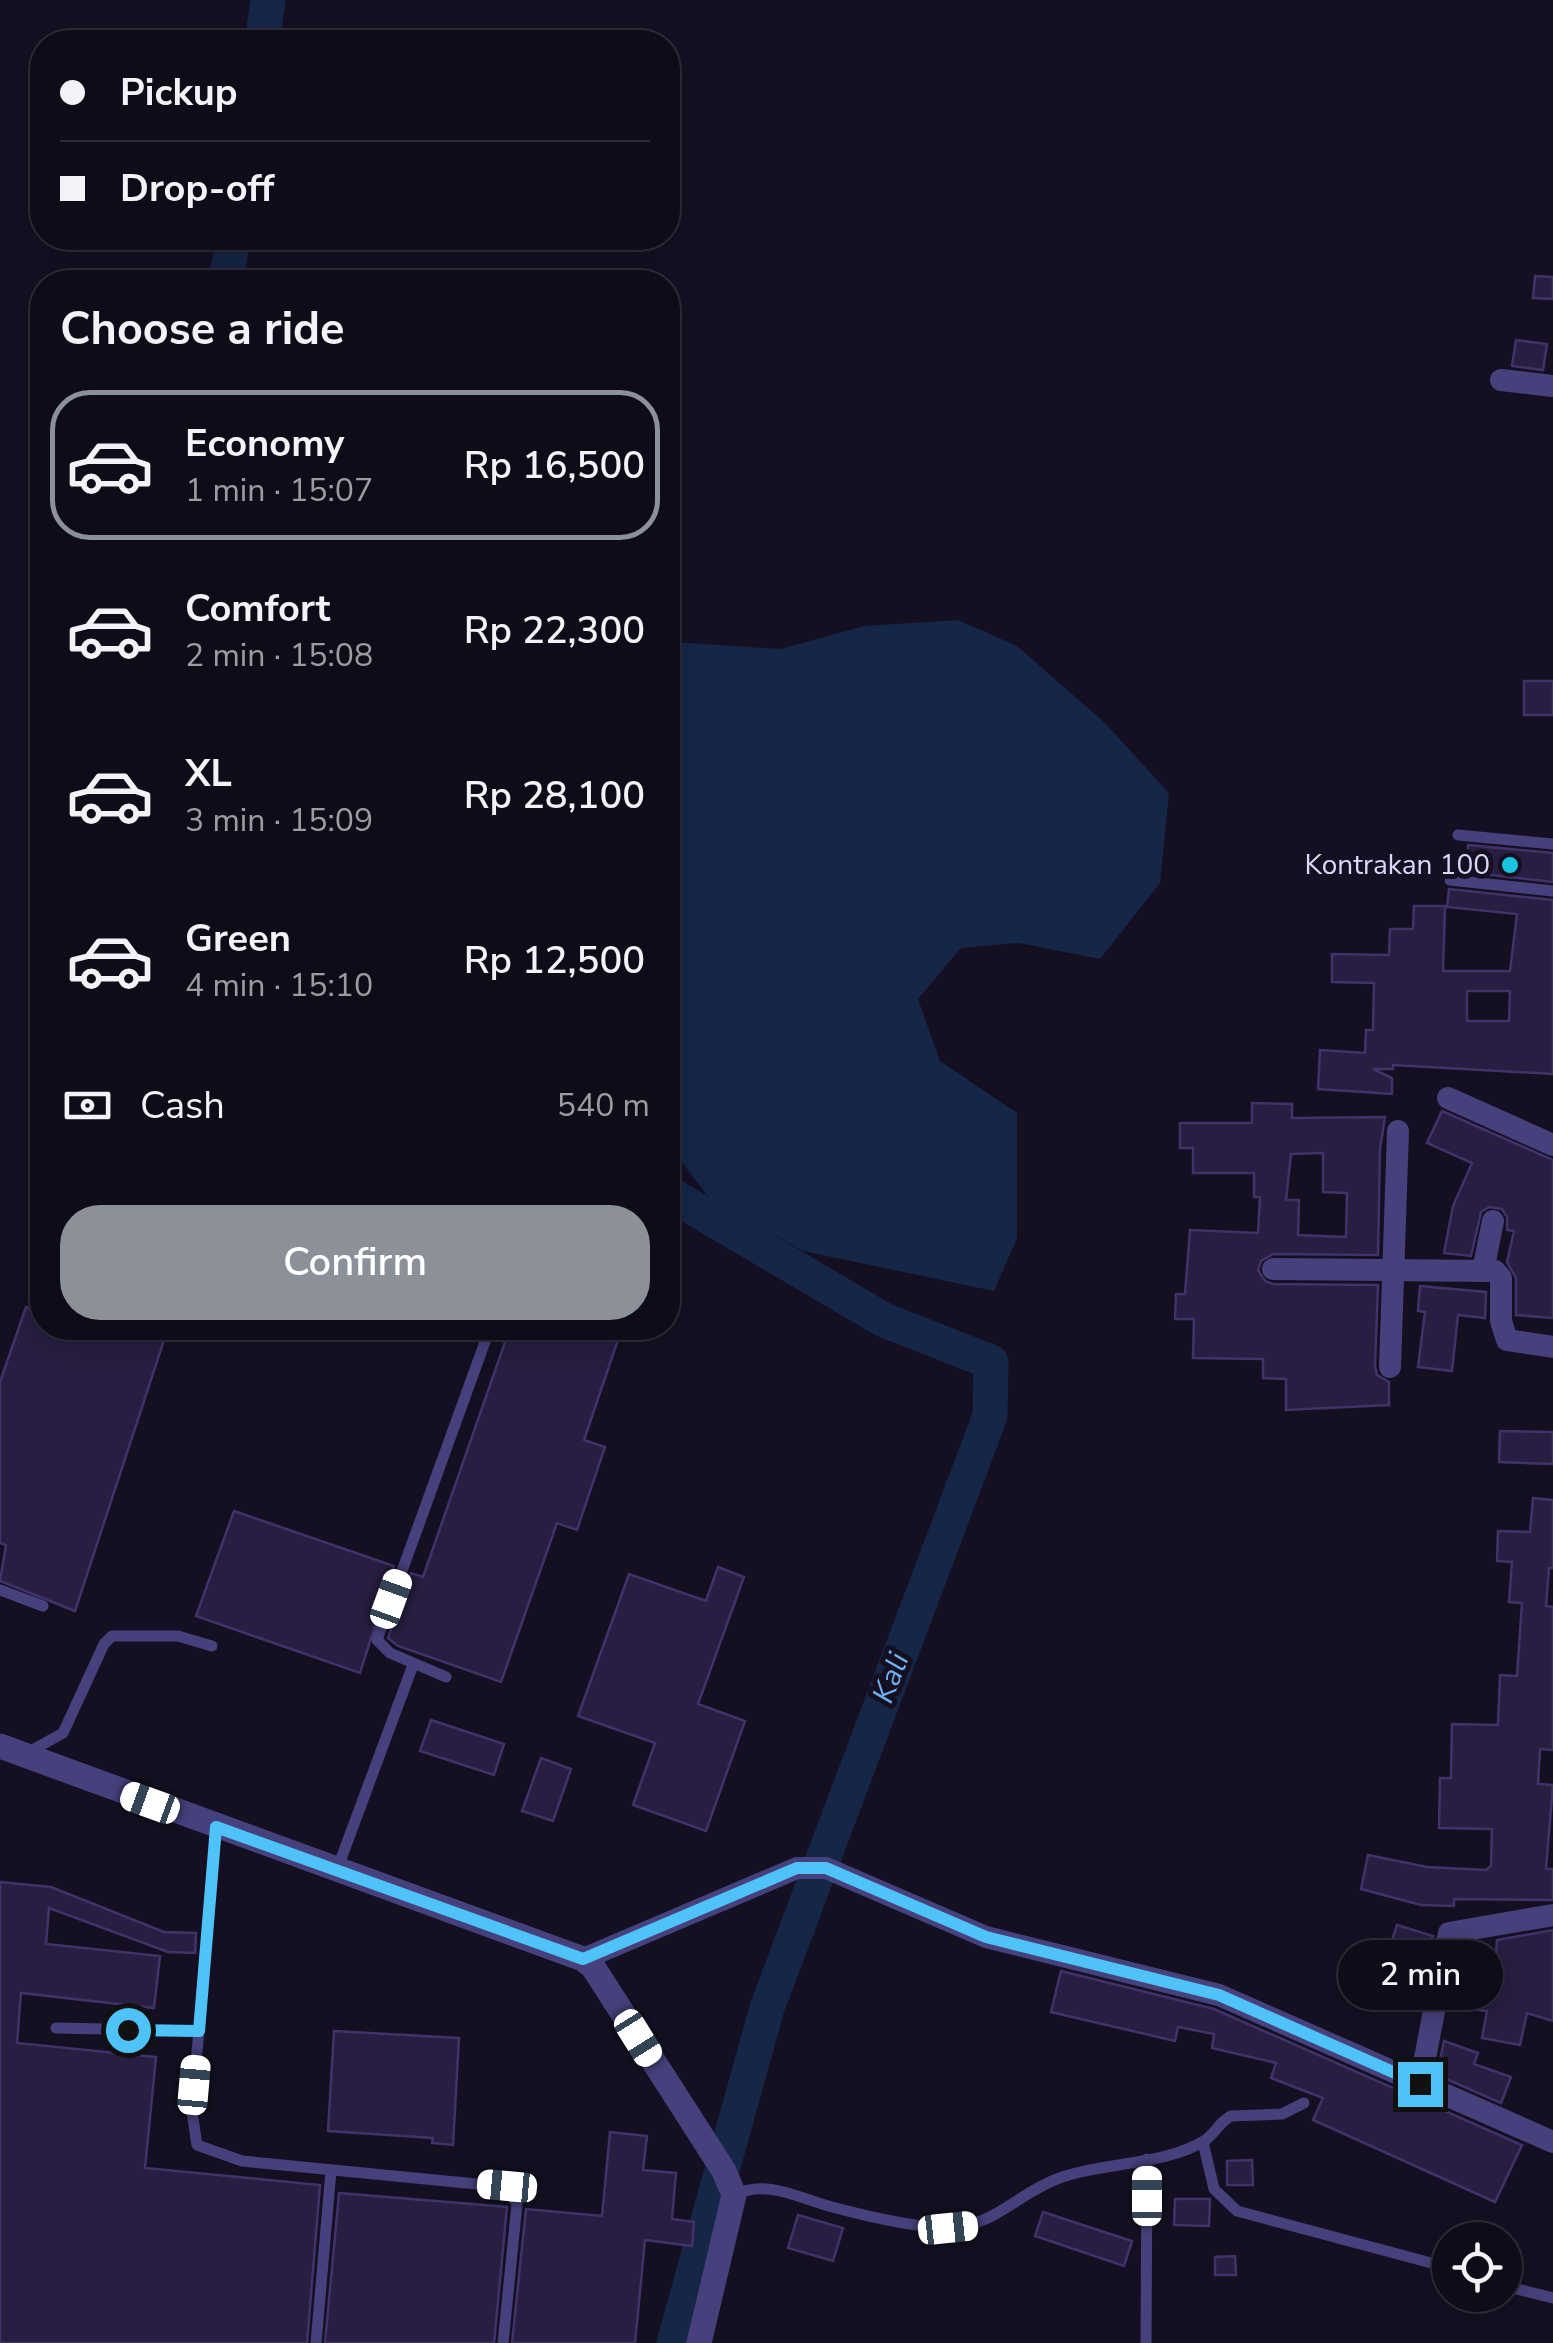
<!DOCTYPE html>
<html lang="en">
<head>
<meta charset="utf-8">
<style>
  :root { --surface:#0f0c1a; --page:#181523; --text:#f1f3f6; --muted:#9b9ba2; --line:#2f2c39; --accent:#8c9099 }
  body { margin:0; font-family:"Nunito Sans",sans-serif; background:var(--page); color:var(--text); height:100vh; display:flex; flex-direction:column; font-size:38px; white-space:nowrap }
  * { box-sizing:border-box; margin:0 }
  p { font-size:32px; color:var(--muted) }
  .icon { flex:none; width:55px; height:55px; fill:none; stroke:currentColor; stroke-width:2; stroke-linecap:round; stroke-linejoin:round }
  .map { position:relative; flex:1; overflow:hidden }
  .sheet { position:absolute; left:30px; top:270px; width:650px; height:1070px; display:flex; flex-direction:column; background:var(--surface); border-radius:40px; box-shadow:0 5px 25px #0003,0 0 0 2px var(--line) }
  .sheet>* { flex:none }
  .top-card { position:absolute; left:30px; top:30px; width:650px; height:220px; border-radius:40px; box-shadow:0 5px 25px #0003,0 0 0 2px var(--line); display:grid; align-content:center; height:220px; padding:0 30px; background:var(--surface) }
  .tools { position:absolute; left:1432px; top:2222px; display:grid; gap:20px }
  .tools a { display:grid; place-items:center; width:90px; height:90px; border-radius:50%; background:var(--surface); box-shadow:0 5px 25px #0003,0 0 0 2px var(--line); font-size:50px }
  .end { position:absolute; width:45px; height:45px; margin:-22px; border:12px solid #4fc3f7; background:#111; box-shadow:0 0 0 5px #111 }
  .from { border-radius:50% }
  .bubble { position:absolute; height:70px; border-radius:35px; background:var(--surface); box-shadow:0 5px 25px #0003,0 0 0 2px var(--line); font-size:32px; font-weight:600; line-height:70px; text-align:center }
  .car { position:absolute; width:30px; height:60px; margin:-30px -15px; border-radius:12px; box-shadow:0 0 8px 2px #0007; background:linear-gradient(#fff 24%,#345 0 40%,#fff 0 76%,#345 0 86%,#fff 0) }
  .top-card b { display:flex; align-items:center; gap:35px; height:95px; font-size:38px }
  .top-card b+b { border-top:2px solid var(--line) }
  .top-card i { width:25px; height:25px; background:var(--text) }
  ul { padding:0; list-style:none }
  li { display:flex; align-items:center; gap:30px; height:150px; margin:0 20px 15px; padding:0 10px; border:5px solid transparent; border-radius:40px }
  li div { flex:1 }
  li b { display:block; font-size:38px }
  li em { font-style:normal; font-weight:600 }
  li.selected { border-color:var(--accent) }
  li>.icon { width:90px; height:90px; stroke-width:1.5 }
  h2 { padding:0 30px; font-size:45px; line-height:120px }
  .pay { display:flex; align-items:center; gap:25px; height:110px; padding:0 30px; font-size:38px }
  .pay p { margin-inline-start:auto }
  .primary-button { display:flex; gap:20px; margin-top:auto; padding:20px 30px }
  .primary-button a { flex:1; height:115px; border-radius:40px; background:var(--accent); color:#fff; font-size:40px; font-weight:600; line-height:115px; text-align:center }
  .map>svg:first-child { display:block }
  .water { fill:#152647 }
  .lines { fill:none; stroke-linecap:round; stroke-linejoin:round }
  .river { stroke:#152647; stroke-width:35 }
  .building { fill:#271e41; stroke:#41336a; stroke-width:2.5; fill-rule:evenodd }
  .service { stroke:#46417c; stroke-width:11 }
  .minor { stroke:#46417c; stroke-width:22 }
  .tertiary { stroke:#46417c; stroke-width:25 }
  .route { stroke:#4fc3f7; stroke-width:12 }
  .poi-dot { fill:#19c4e3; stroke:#141022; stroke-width:4 }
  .labels { text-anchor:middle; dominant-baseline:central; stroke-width:10; stroke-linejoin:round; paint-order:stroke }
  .poi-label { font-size:28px; fill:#dcd6fa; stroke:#141022; text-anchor:end }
  .water-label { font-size:30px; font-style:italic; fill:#6fadef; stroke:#141022 }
</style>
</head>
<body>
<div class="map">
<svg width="1553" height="2343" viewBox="0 0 1553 2343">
  <rect width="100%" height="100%" fill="#141022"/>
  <!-- water -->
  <polygon class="water" points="958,620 1017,646 1104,722 1169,793 1160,883 1100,959 1019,943 961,948 918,999 940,1061 1017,1113 1017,1238 994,1291 803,1251 711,1200 668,1145 668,648 673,642 781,649 864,626"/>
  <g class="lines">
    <!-- river -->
    <g class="river">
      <polyline points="262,42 268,0"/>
      <polyline points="226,282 233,238"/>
      <polyline points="668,1193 884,1320 991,1362 990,1416 767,2008 674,2343"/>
    </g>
  </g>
  <!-- building -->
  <g class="building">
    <polygon points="1535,276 1553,277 1553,299 1533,298"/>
    <polygon points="1516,340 1547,344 1543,370 1512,366"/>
    <rect x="1524" y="681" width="29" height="34"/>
    <polygon points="1468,845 1553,853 1553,882 1465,872"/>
    <path d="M 1449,889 L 1553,900 L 1553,1074 L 1393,1065 L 1393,1069 L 1373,1069 L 1392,1078 L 1392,1094 L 1318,1089 L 1320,1050 L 1365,1053 L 1366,1030 L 1373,1030 L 1374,983 L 1332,982 L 1332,954 L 1389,955 L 1390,929 L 1413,929 L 1414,906 L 1445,906 L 1443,971 L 1510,971 L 1517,914 L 1447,907 ZM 1467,991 L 1510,991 L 1509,1021 L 1467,1021 Z"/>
    <path d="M 1252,1103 L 1292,1104 L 1292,1118 L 1385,1117 L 1380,1149 L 1378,1255 L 1273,1254 L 1261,1261 L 1258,1270 L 1265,1281 L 1273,1284 L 1378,1285 L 1375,1366 L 1377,1375 L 1389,1382 L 1389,1405 L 1286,1410 L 1286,1379 L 1263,1378 L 1263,1359 L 1193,1358 L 1194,1319 L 1175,1319 L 1176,1294 L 1185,1294 L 1190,1230 L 1258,1233 L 1260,1197 L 1254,1197 L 1254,1173 L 1193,1173 L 1193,1148 L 1180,1148 L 1180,1123 L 1252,1123 ZM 1323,1153 L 1323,1192 L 1347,1193 L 1346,1237 L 1298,1235 L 1299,1200 L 1286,1200 L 1291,1154 Z"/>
    <polygon points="1442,1111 1553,1160 1553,1318 1516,1315 1516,1278 1507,1262 1514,1231 1507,1230 1507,1217 1502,1209 1489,1207 1481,1212 1471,1256 1444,1253 1453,1206 1472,1163 1427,1143"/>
    <polygon points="1420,1286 1486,1292 1485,1318 1458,1315 1452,1371 1418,1367 1425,1312 1418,1311"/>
    <polygon points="26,1307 42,1312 42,1328 168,1328 75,1611 0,1581 6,1545 0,1543 0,1382"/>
    <polygon points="510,1328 622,1328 584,1440 605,1447 577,1530 557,1523 501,1682 398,1646 388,1638 411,1573 423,1577"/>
    <polygon points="1500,1431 1553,1432 1553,1464 1499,1462"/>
    <polygon points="1533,1498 1553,1500 1553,1568 1549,1568 1546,1606 1553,1607 1553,1750 1540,1749 1538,1784 1553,1785 1546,1869 1553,1869 1553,1900 1454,1899 1454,1906 1421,1905 1361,1889 1368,1855 1427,1867 1486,1870 1491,1866 1492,1829 1439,1828 1440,1778 1451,1778 1452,1724 1498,1725 1500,1675 1517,1676 1522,1603 1509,1602 1512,1562 1497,1561 1498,1531 1530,1532"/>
    <polygon points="234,1511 394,1566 360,1673 196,1616"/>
    <polygon points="718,1567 744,1577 698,1704 745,1721 706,1831 633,1805 655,1743 578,1716 629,1574 706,1601"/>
    <polygon points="431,1720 504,1744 494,1775 420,1751"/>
    <polygon points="541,1758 571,1769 553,1821 522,1811"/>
    <polygon points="0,1882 51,1887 164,1932 196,1933 195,1953 168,1952 49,1908 46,1944 160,1956 154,2008 21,1993 17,2043 156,2057 145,2168 320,2185 307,2343 0,2343"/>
    <polygon points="1397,1925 1433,1936 1426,1960 1389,1949"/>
    <polygon points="1553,1930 1553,2021 1527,2013 1520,2045 1482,2038 1487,2011 1450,2007 1465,1945 1496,1954 1497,1940"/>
    <polygon points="1061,1971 1214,2009 1522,2145 1495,2202 1313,2120 1323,2098 1271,2078 1276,2063 1212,2048 1214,2034 1178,2027 1175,2041 1051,2012"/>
    <polygon points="334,2031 459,2038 453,2145 432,2143 433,2138 328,2131"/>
    <polygon points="1444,2041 1478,2053 1474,2064 1511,2077 1501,2103 1437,2075"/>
    <polygon points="610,2132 647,2136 643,2170 676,2173 672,2219 694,2222 692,2246 645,2240 635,2343 512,2343 526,2209 602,2216"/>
    <polygon points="1252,2160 1253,2185 1227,2185 1227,2161"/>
    <polygon points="339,2193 507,2207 494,2343 325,2343"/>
    <polygon points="1175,2199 1210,2199 1209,2226 1174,2225"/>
    <polygon points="1043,2212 1132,2241 1124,2266 1035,2236"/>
    <polygon points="798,2215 843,2228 833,2261 788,2248"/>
    <polygon points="1235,2256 1236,2275 1215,2275 1215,2257"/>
  </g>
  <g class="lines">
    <!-- service -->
    <g class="service">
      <polyline points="1458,835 1553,844"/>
      <polyline points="1450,880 1553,891"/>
      <polyline points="0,1590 43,1606"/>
      <polyline points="446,1677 390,1653 377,1640 490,1328"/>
      <polyline points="29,1752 63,1733 104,1644 112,1636 178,1636 212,1646"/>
      <polyline points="216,1827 192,2112 197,2145 242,2161 507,2187 517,2204 503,2343"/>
      <polyline points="338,1867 413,1665"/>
      <polyline points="56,2028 199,2031"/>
      <polyline points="1203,2142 1214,2189 1237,2211 1450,2268"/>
      <path d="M 734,2195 C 769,2178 801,2200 836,2208 C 870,2217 913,2227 948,2228 C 991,2228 1019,2193 1057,2179 C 1097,2163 1166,2165 1204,2141 C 1215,2134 1219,2122 1231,2116 L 1282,2114 L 1304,2103"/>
      <polyline points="1505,2286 1553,2298"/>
      <polyline points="316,2343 331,2171"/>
      <polyline points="1146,2343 1147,2159"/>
    </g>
    <!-- minor -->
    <g class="minor">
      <polyline points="1501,380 1553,386"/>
      <polyline points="1448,1098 1553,1145"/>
      <polyline points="1273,1269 1495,1271 1501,1278 1501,1321 1507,1340 1553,1347"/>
      <polyline points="1483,1271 1493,1221"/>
      <polyline points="1390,1367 1398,1131"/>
      <polyline points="583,1959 797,1868 826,1868 986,1937 1219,1995 1553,2142"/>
      <polyline points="1420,2084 1449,1933 1553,1915"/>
    </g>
    <!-- tertiary -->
    <polyline class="tertiary" points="0,1746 583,1959 593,1967 724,2171 734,2195 699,2343"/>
  </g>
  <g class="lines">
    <!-- route -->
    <polyline class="route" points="128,2030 199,2031 216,1827 583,1959 797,1868 826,1868 986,1937 1219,1995 1420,2084"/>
  </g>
  <!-- markers -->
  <circle class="poi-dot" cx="1510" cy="865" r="10"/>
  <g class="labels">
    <!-- poi labels -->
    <g class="poi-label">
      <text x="1490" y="865">Kontrakan 100</text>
    </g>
    <!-- water labels -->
    <g class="water-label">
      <text transform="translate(891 1678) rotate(-69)">Kali</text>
    </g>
  </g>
</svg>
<div class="tools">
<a><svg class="icon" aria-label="locate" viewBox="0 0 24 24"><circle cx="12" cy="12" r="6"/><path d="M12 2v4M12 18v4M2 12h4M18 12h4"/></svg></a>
</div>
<i class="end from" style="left:128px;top:2030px"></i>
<i class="end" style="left:1420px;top:2084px"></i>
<div class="bubble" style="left:1338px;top:1940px;width:165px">2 min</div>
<i class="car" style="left:391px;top:1599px;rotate:20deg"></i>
<i class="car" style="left:150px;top:1803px;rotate:290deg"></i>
<i class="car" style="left:638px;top:2038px;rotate:148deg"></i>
<i class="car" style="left:194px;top:2085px;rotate:5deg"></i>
<i class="car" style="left:507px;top:2186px;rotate:275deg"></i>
<i class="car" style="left:1147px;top:2196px;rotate:0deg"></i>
<i class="car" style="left:948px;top:2228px;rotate:84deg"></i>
<div class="top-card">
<b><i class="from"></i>Pickup</b>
<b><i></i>Drop-off</b>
</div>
<section class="sheet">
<h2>Choose a ride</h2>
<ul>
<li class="selected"><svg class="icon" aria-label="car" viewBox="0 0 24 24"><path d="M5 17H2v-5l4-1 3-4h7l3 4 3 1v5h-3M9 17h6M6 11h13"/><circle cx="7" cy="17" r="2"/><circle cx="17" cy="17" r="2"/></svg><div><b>Economy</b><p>1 min · 15:07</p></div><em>Rp 16,500</em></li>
<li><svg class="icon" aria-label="car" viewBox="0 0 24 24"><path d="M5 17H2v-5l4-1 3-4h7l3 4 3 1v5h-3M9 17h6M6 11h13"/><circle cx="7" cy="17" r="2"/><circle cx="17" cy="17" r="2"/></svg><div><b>Comfort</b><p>2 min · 15:08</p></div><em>Rp 22,300</em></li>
<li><svg class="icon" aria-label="car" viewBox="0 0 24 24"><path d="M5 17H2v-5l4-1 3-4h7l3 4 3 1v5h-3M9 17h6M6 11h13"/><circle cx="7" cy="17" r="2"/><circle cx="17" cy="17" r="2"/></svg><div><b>XL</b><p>3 min · 15:09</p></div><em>Rp 28,100</em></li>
<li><svg class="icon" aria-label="car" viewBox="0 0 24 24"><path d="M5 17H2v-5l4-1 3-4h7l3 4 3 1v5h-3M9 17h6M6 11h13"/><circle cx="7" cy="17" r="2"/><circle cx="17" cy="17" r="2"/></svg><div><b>Green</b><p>4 min · 15:10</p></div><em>Rp 12,500</em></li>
</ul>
<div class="pay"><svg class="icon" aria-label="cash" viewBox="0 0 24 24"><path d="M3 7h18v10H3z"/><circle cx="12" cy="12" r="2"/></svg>Cash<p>540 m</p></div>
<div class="primary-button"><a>Confirm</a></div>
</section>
</div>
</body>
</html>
